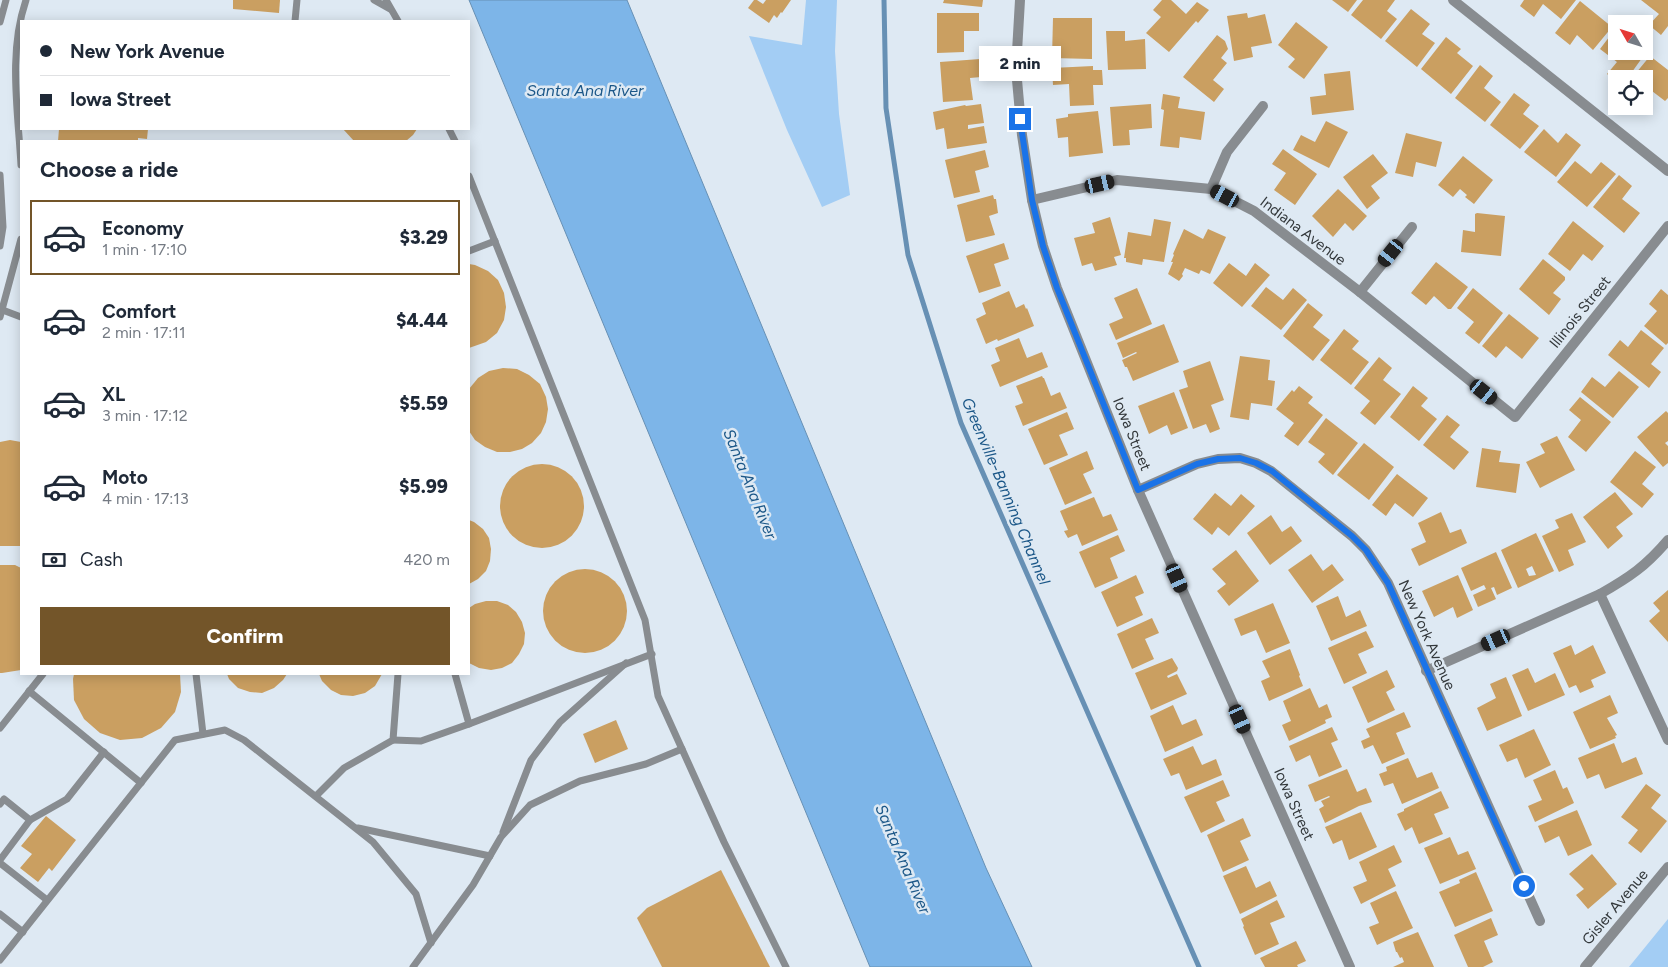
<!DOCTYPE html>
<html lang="en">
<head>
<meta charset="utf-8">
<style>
  :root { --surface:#fff; --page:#f6f6f7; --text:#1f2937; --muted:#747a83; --line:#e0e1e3; --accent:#735529 }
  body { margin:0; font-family:Figtree,sans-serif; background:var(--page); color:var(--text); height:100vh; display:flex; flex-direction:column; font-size:19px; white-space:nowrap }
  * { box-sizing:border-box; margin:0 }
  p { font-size:16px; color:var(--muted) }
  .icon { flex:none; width:28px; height:28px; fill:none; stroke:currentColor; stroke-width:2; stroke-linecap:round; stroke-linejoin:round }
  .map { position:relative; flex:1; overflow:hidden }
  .panel { position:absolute; left:20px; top:140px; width:450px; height:535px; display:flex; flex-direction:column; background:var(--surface); border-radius:0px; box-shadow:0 2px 12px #0003 }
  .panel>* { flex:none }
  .top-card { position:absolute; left:20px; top:20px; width:450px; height:110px; border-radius:0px; box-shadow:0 2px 12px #0003; display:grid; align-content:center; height:110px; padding:0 20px; background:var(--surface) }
  .needle { width:32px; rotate:309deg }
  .tools { position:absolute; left:1608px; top:15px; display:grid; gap:10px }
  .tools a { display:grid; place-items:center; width:45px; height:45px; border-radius:0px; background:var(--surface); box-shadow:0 2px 12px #0003; font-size:25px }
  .end { position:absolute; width:22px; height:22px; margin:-11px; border:6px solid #1a73e8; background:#fff; box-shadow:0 0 0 2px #fff }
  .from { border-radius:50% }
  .bubble { position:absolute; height:35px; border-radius:0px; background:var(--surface); box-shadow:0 2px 12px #0003; font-size:16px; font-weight:800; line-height:35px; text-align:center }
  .car { position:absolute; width:15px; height:30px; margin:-15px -8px; border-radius:6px; box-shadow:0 0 4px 1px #0007; background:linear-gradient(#222 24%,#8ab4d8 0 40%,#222 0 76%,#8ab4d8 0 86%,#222 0) }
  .top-card b { display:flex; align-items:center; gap:18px; height:48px; font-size:19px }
  .top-card b+b { border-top:1px solid var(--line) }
  .top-card i { width:12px; height:12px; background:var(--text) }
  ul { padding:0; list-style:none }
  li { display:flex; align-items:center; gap:15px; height:75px; margin:0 10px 8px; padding:0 10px; border:2px solid transparent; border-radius:0px }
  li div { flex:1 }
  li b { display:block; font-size:19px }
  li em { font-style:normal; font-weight:800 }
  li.active { border-color:var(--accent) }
  li>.icon { width:45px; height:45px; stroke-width:1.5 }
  h2 { padding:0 20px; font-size:22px; line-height:60px }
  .pay { display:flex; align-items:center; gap:12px; height:55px; padding:0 20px; font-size:19px }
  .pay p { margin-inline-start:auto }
  .action { display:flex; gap:10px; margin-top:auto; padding:10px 20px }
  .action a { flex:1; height:58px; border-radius:0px; background:var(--accent); color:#fff; font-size:20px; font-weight:800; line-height:58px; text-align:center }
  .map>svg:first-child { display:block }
  .green { fill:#a3cdf4 }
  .water { fill:#7db5e8; stroke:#6790b4 }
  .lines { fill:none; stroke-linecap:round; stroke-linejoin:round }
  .stream { stroke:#6790b4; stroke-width:5 }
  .building { fill:#ca9f61; fill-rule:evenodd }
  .service { stroke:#888c90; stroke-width:7 }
  .minor { stroke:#888c90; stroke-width:10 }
  .tertiary { stroke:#888c90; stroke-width:10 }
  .route { stroke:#1a73e8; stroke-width:6 }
  .labels { text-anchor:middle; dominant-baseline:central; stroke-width:5; stroke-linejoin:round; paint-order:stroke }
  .street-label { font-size:15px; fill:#33383b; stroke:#dee9f3 }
  .water-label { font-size:16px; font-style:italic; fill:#1b5788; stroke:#dee9f3 }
</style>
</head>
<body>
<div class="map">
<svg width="1668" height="967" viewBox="0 0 1668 967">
  <rect width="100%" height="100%" fill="#dee9f3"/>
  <!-- green -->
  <g class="green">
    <polygon points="806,0 837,0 835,51 839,114 850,195 822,207 787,130 749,36 802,45"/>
    <polygon points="1668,919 1668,967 1629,967"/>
  </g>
  <!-- water -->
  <polygon class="water" points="469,0 627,0 986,868 1032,967 870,967"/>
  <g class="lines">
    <!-- stream -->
    <polyline class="stream" points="884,0 886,108 908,255 961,423 1199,967"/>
  </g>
  <!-- building -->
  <g class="building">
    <polygon points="233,0 280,0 279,13 233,9"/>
    <polygon points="754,0 757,0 763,4 766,0 791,0 782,13 781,12 777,18 774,15 769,23 748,8"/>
    <polygon points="944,0 983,0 982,7 943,3"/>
    <polygon points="1162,0 1171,0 1186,14 1197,2 1209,10 1198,23 1196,21 1169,52 1146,33 1161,17 1153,10"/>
    <polygon points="1332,0 1357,0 1348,12"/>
    <polygon points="1363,0 1395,0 1387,11 1397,19 1381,39 1351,15"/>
    <polygon points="1524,0 1576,0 1561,19 1543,4 1534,17 1520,6"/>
    <polygon points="1641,0 1668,0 1668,26 1661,35 1649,25 1659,14"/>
    <polygon points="1580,1 1612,27 1593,50 1577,35 1570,45 1555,33"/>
    <polygon points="1411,9 1430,24 1422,34 1435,43 1417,67 1385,41"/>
    <polygon points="937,13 979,13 979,31 964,31 964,52 937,53"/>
    <polygon points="1247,13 1248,18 1265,14 1272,43 1251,47 1253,57 1234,61 1227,16"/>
    <polygon points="1053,18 1092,18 1092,59 1052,58"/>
    <polygon points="1296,22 1328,47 1304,79 1288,67 1295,59 1278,45"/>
    <polygon points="1616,28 1616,51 1644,51 1644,48 1647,51 1627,79 1616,79 1616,81 1607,74 1617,62 1600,49"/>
    <polygon points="1106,31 1125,31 1125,41 1145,39 1146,69 1108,70"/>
    <polygon points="1217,35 1225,41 1228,49 1221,58 1227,63 1213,80 1224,89 1214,102 1183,77"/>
    <polygon points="1446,37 1461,49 1457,53 1473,66 1451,94 1421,69"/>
    <polygon points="1650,56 1668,70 1668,98 1665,101 1648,88 1644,93 1644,79 1631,79"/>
    <polygon points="980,59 981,77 970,78 973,100 943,102 940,62"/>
    <polygon points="1480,65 1493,76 1484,88 1501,102 1485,122 1455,98"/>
    <polygon points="1093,66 1093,70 1102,70 1103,85 1093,85 1094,105 1070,106 1069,84 1053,85 1052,68"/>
    <polygon points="1350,71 1354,110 1312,115 1310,97 1326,95 1324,74"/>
    <polygon points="1514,93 1530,105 1523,114 1539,126 1520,149 1490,125"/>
    <polygon points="1163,94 1180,97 1178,108 1205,112 1201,140 1180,137 1179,148 1160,146 1164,110 1161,109"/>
    <polygon points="981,104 984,123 968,125 968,129 984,126 987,143 947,149 944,128 936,130 933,112 965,105 966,106"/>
    <polygon points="1151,104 1152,128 1129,130 1130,145 1113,146 1110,107"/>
    <polygon points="1098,111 1103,153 1069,157 1068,137 1058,138 1056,119 1068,117 1068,114"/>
    <polygon points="1326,121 1348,132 1329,168 1293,150 1301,135 1315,142"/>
    <polygon points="59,129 148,129 147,139 138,138 138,141 58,141"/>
    <polygon points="343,129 417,129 413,135 406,141 354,141"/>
    <polygon points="1544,129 1558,143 1566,133 1581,145 1556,177 1524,152"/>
    <polygon points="1406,133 1442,142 1436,167 1416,162 1413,177 1395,173"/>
    <polygon points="1283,149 1317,174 1295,205 1274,190 1286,173 1272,164"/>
    <polygon points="985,150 989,167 975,171 980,192 954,198 945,160"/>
    <polygon points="1373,154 1388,173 1371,186 1380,198 1367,209 1343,177"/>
    <polygon points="1463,156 1493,180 1474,204 1465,197 1467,195 1460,189 1453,197 1438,185"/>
    <polygon points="1575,161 1591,174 1601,162 1616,174 1587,207 1557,182"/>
    <polygon points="1619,175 1632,186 1622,199 1640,213 1624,233 1593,207"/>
    <polygon points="1338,189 1367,216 1353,231 1345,223 1333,237 1312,216"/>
    <polygon points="993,195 994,199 996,199 998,213 989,216 995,235 966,242 957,205"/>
    <polygon points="1477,213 1505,216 1501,256 1461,252 1463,230 1475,232 1475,214"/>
    <polygon points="1110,217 1121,255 1114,257 1117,265 1095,271 1092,263 1082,266 1074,238 1095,233 1092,223"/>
    <polygon points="1154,219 1171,222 1164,262 1143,259 1142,265 1126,262 1126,258 1124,258 1128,232 1151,236"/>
    <polygon points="1573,221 1604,246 1592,261 1583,254 1570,271 1548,254"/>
    <polygon points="1184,229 1203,239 1208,229 1226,237 1210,274 1201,270 1199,274 1185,268 1182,274 1183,276 1179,281 1168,274 1173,262 1171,262 1174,255 1173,254"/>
    <polygon points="1004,243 1009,259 994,264 1001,286 979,293 966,256"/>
    <polygon points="1543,259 1565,277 1565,280 1553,293 1561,299 1549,315 1519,289"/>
    <polygon points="1436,262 1468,287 1451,309 1448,309 1434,296 1426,305 1411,293"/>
    <polygon points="1229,263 1246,276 1255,263 1270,275 1242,307 1213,283"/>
    <polygon points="469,264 475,265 488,271 498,280 504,293 506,307 504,320 497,333 486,342 469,348"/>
    <polygon points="1266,287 1283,300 1293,288 1307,300 1281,330 1251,306"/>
    <polygon points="1137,288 1152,324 1116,340 1109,324 1123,318 1114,298"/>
    <polygon points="1473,288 1503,313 1479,344 1465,333 1474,322 1457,308"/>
    <polygon points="1661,289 1668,295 1668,343 1666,345 1644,326 1657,311 1649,304"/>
    <polygon points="1009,291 1016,308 1024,304 1026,309 1027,308 1034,326 998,341 997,339 986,344 976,319 986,314 982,303"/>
    <polygon points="1308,303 1323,315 1313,327 1330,340 1313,361 1283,336"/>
    <polygon points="1509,314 1539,338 1522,359 1506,346 1496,358 1482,346"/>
    <polygon points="1164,324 1179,362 1133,381 1127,367 1125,367 1122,360 1137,353 1136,352 1123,358 1117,343"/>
    <polygon points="1344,329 1359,341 1352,349 1369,362 1351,385 1320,360"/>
    <polygon points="1641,330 1664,348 1651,364 1661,372 1649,388 1608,355 1620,340 1628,347"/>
    <polygon points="1019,338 1027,358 1042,352 1048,367 1000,387 991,365 1000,361 995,348"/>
    <polygon points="1240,356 1270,360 1268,380 1275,381 1272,406 1251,403 1249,420 1230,417"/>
    <polygon points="1379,357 1392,368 1383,380 1401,394 1375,425 1360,413 1370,401 1354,388"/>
    <polygon points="1210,361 1224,400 1211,405 1220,429 1210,433 1206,424 1193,429 1179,390 1188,387 1183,371"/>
    <polygon points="503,368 517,369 529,375 540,384 546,397 548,409 546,422 541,433 532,443 522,449 510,452 497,452 485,447 475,440 469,431 469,389 478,378 489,371"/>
    <polygon points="1619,371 1639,387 1613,418 1581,392 1592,377 1605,387"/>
    <polygon points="1042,376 1043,378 1044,378 1051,396 1060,392 1067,408 1023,426 1015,406 1023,403 1016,386"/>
    <polygon points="1299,386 1313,397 1308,403 1323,415 1298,446 1284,436 1294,423 1276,409 1292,390 1294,392"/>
    <polygon points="1413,386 1428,398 1421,406 1437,419 1419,441 1390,417"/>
    <polygon points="1174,392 1188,428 1171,435 1167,425 1149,434 1138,406"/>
    <polygon points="1580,397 1611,422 1586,452 1568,437 1581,420 1569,410"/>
    <polygon points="1666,411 1668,413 1668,441 1665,443 1668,446 1668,463 1663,467 1637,437"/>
    <polygon points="1067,412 1074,429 1059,435 1068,455 1044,465 1028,429"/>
    <polygon points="1447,415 1460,425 1450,437 1469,452 1454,470 1423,445"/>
    <polygon points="1326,418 1358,443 1333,475 1318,462 1325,454 1308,442"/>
    <polygon points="1557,436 1575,470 1540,488 1526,462 1545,453 1540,444"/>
    <polygon points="10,440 21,442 20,546 0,546 0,442"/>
    <polygon points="1364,443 1394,467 1369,500 1337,475"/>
    <polygon points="1482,448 1501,451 1499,462 1520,464 1516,493 1476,487"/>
    <polygon points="1087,451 1094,469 1083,474 1092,493 1065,505 1049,468"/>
    <polygon points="1635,451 1656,467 1642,484 1654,494 1642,508 1610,482"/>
    <circle cx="542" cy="506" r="42"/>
    <polygon points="1397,474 1428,498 1413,517 1395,503 1386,516 1372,505"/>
    <polygon points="1615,492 1633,514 1616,527 1623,536 1608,549 1583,517"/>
    <polygon points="1215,493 1231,506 1241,494 1255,506 1229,536 1218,527 1212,535 1193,519"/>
    <polygon points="1094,497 1103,517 1111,514 1118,530 1082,546 1077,534 1068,538 1064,531 1068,530 1060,511"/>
    <polygon points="1441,512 1450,533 1461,529 1467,543 1419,566 1411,549 1426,542 1418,523"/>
    <polygon points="1572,513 1586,542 1568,550 1574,565 1559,572 1542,536 1559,528 1555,520"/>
    <polygon points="1271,515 1282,532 1291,526 1302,541 1270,565 1247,533"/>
    <polygon points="469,520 474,522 483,529 489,538 491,549 490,561 486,571 478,579 469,584"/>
    <path d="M 1536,533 L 1554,571 L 1518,588 L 1501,550 ZM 1532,566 L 1536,575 L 1529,576 L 1526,569 Z"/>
    <polygon points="1118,535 1125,551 1110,558 1118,578 1095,588 1079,552"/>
    <polygon points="1236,550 1259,581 1229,606 1217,591 1226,584 1212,569"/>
    <polygon points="1496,552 1512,588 1497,595 1494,587 1491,588 1496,599 1478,607 1473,595 1486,589 1484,585 1471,591 1461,568"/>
    <polygon points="1311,554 1323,571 1332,564 1344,580 1312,603 1288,570"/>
    <polygon points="0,565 15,565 21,568 21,670 2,673 0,673"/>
    <circle cx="585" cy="611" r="42"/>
    <polygon points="1136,575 1144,593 1135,597 1143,615 1117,627 1101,592"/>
    <polygon points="1458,575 1473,610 1457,618 1453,607 1434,617 1422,591"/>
    <polygon points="1668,590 1668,642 1649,621 1660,611 1653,603"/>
    <polygon points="1338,596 1346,617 1360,610 1367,626 1331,641 1316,606"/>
    <polygon points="486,601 497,601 508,605 516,612 522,622 525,633 524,644 519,654 512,663 502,668 491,670 479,668 469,663 469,608 475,604"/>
    <polygon points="1273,603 1290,643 1266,653 1256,630 1241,636 1234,619"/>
    <polygon points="1152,618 1159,633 1145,639 1154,659 1132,669 1117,634"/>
    <polygon points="1366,631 1374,647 1358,654 1367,673 1344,684 1328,648"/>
    <polygon points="1571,645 1575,655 1593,645 1606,673 1591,680 1594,687 1580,693 1576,685 1569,688 1553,653"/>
    <polygon points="1290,649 1300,675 1299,676 1303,686 1269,701 1261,681 1270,677 1262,661"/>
    <polygon points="1172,658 1178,668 1177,671 1167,676 1168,678 1177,674 1187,694 1151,710 1135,673"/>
    <polygon points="1528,668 1535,683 1555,673 1565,695 1528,711 1512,675"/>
    <polygon points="1387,670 1395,687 1386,692 1395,710 1368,723 1352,687"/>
    <polygon points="74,674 180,674 181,692 175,712 161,728 142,738 120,740 100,733 84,719 74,700 73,679"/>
    <polygon points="227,674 287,674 283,680 274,688 262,693 250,692 238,688 229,679"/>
    <polygon points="319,674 382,674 375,686 365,693 353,696 341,695 331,690 322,681"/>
    <polygon points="1506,677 1522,716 1487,731 1477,708 1496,698 1490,684"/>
    <polygon points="1310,688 1319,708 1327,704 1332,717 1325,720 1326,723 1289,741 1282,725 1291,721 1283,701"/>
    <polygon points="1610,695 1618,713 1607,718 1617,735 1615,736 1616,738 1590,749 1573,712"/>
    <polygon points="1173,705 1182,725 1196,719 1203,735 1165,752 1150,716"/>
    <polygon points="1404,712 1411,727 1396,733 1405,754 1382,764 1373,745 1364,749 1361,741 1370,737 1366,729"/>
    <polygon points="616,720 628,749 595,763 583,734"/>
    <polygon points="1332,727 1338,740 1331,743 1342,767 1319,777 1310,755 1296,762 1289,746"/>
    <polygon points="1534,729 1551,765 1525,778 1517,758 1507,762 1499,745"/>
    <polygon points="1614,743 1622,763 1636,757 1643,774 1605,789 1599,774 1587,779 1578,758"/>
    <polygon points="1193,746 1202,765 1216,759 1222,775 1186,790 1179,773 1171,776 1163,759"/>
    <polygon points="1408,758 1417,778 1432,772 1439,788 1402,804 1393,783 1384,786 1379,774 1387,771 1386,767"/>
    <polygon points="1347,769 1357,792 1366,788 1372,802 1359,806 1325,823 1319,809 1324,806 1321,801 1330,797 1329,796 1315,802 1308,785"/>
    <polygon points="1555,770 1563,789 1567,787 1574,803 1535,822 1528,806 1542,800 1533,780"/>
    <polygon points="1223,780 1230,796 1216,802 1225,821 1201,833 1184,797"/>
    <polygon points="1646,784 1661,795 1651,808 1667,821 1641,853 1628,843 1638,830 1621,817"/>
    <polygon points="1441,791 1449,808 1434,814 1443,834 1419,844 1412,827 1405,831 1397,814 1404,811 1404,809"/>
    <polygon points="1577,810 1592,845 1568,856 1559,836 1545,843 1538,826"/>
    <polygon points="1361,812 1377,847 1349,860 1342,840 1333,844 1325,827"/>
    <polygon points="46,816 76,840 52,871 49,868 38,882 20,868 32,854 21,846"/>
    <polygon points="1243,818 1251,836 1240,841 1249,860 1223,872 1207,835"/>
    <polygon points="1450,837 1458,855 1468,851 1476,869 1440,884 1424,848"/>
    <polygon points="1394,845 1402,862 1388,869 1396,886 1361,904 1353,887 1367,881 1359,862"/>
    <polygon points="1592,854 1617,884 1588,909 1576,895 1584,889 1569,874"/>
    <polygon points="1246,866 1256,888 1270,881 1277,896 1240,914 1223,876"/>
    <polygon points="721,870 770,967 662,967 637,918 647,908"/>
    <polygon points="1476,872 1493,911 1455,927 1439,892 1460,883 1459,880"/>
    <polygon points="1396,891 1413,928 1377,945 1369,927 1379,923 1370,903"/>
    <polygon points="1277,900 1285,917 1270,923 1279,944 1255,955 1243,927 1244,926 1241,919"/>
    <polygon points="1491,918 1498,935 1484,941 1493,962 1483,967 1468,967 1454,935"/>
    <polygon points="1418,932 1434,967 1393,967 1404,962 1402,957 1400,958 1397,952 1396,952 1393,942"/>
    <polygon points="1296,941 1306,961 1297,965 1298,967 1265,967 1260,958"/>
  </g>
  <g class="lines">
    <!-- service -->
    <g class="service">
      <polyline points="374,0 390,9"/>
      <polyline points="386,0 398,21"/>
      <polyline points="295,21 297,0"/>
      <polyline points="0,22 6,0"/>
      <polyline points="449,129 455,141"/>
      <path d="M 21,165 C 18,110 8,53 26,0"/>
      <polyline points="0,175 3,227 0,246"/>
      <polyline points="469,176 645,620 658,696 724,842 786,967"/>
      <polyline points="469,251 495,241"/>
      <polyline points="0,309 21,317"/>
      <polyline points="0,317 21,239"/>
      <polyline points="196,674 203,734"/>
      <polyline points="29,691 141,783"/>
      <polyline points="469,724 652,654"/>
      <polyline points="0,728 43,674"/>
      <polyline points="393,740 421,741 469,724 455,674"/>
      <polyline points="316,796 344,768 393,740 398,674"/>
      <polyline points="0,804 4,799 30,820 0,860"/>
      <polyline points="30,820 67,799 104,752"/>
      <polyline points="358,828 490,856"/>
      <polyline points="503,832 531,760 560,722 626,663"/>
      <polyline points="0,863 47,900"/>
      <polyline points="0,914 23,932"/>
      <polyline points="0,960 175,740 225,730 244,740 373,842 416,894 431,943"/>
      <polyline points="413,967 473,885 501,837 530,805 580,781 646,764 682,749"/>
    </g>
    <!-- minor -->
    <g class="minor">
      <polyline points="1020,0 1016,69 1022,135 1032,200 1043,246 1057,288 1138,490 1350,967"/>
      <polyline points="1453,0 1668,171"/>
      <polyline points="1211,189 1227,152 1263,106"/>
      <polyline points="1032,200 1117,180 1211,189 1254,211 1360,292 1515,417 1668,226"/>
      <polyline points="1360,292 1412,227"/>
      <polyline points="1138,490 1197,464 1218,459 1240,458 1256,463 1271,471 1352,536 1366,550 1388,583 1540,921"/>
      <polyline points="1600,594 1668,740"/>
      <path d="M 1426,671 L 1600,594 C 1630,577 1646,566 1668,540"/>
    </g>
    <!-- tertiary -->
    <polyline class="tertiary" points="1585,967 1668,867"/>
  </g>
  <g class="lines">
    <!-- route -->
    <polyline class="route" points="1020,119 1032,200 1043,246 1057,288 1138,490 1197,464 1218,459 1240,458 1256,463 1272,471 1352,536 1366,550 1388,583 1524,886"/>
  </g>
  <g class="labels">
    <!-- street labels -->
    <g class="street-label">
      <text transform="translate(1303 231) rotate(37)">Indiana Avenue</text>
      <text transform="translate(1580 312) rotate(-51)">Illinois Street</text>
      <text transform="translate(1132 434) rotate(68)">Iowa Street</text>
      <text transform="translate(1427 635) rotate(66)">New York Avenue</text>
      <text transform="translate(1294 804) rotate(66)">Iowa Street</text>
      <text transform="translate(1615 907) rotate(-50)">Gisler Avenue</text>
    </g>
    <!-- water labels -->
    <g class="water-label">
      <text x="585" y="90">Santa Ana River</text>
      <text transform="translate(750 484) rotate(68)">Santa Ana River</text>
      <text transform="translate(1006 491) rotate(67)">Greenville-Banning Channel</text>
      <text transform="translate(903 859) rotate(67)">Santa Ana River</text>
    </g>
  </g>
</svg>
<div class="tools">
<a><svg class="needle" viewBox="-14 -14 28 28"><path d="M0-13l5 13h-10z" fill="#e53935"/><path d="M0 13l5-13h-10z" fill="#747a83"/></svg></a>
<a><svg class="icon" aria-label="locate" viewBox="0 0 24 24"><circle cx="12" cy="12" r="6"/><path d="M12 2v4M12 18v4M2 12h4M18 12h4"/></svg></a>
</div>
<i class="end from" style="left:1524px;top:886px"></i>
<i class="end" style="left:1020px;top:119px"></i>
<div class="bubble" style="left:979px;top:46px;width:82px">2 min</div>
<i class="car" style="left:1100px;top:184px;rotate:77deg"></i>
<i class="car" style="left:1225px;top:196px;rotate:298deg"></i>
<i class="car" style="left:1391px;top:253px;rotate:219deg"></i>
<i class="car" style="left:1484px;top:392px;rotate:129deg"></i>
<i class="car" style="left:1177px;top:578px;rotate:156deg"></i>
<i class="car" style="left:1496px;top:640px;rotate:246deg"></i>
<i class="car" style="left:1240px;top:719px;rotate:156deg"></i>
<div class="top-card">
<b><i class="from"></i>New York Avenue</b>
<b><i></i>Iowa Street</b>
</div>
<section class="panel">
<h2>Choose a ride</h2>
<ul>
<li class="active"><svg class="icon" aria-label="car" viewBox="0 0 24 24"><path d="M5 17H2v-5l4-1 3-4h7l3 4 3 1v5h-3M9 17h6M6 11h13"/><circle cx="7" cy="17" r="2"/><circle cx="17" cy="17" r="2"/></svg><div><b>Economy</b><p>1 min · 17:10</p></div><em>$3.29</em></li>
<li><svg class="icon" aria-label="car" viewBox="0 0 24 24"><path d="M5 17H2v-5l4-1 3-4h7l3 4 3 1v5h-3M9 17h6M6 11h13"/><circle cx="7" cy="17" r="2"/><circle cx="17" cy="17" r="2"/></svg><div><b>Comfort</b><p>2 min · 17:11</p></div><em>$4.44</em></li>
<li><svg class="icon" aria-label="car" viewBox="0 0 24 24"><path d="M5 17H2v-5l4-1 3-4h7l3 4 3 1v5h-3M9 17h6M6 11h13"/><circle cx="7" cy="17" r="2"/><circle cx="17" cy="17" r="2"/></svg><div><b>XL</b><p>3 min · 17:12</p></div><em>$5.59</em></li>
<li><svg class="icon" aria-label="car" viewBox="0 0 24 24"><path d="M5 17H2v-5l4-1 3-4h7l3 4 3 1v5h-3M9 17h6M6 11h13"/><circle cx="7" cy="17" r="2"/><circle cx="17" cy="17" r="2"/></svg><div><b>Moto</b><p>4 min · 17:13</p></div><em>$5.99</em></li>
</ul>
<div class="pay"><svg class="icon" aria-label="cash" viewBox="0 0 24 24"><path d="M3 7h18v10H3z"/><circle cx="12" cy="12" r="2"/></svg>Cash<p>420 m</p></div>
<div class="action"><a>Confirm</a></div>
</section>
</div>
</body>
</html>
